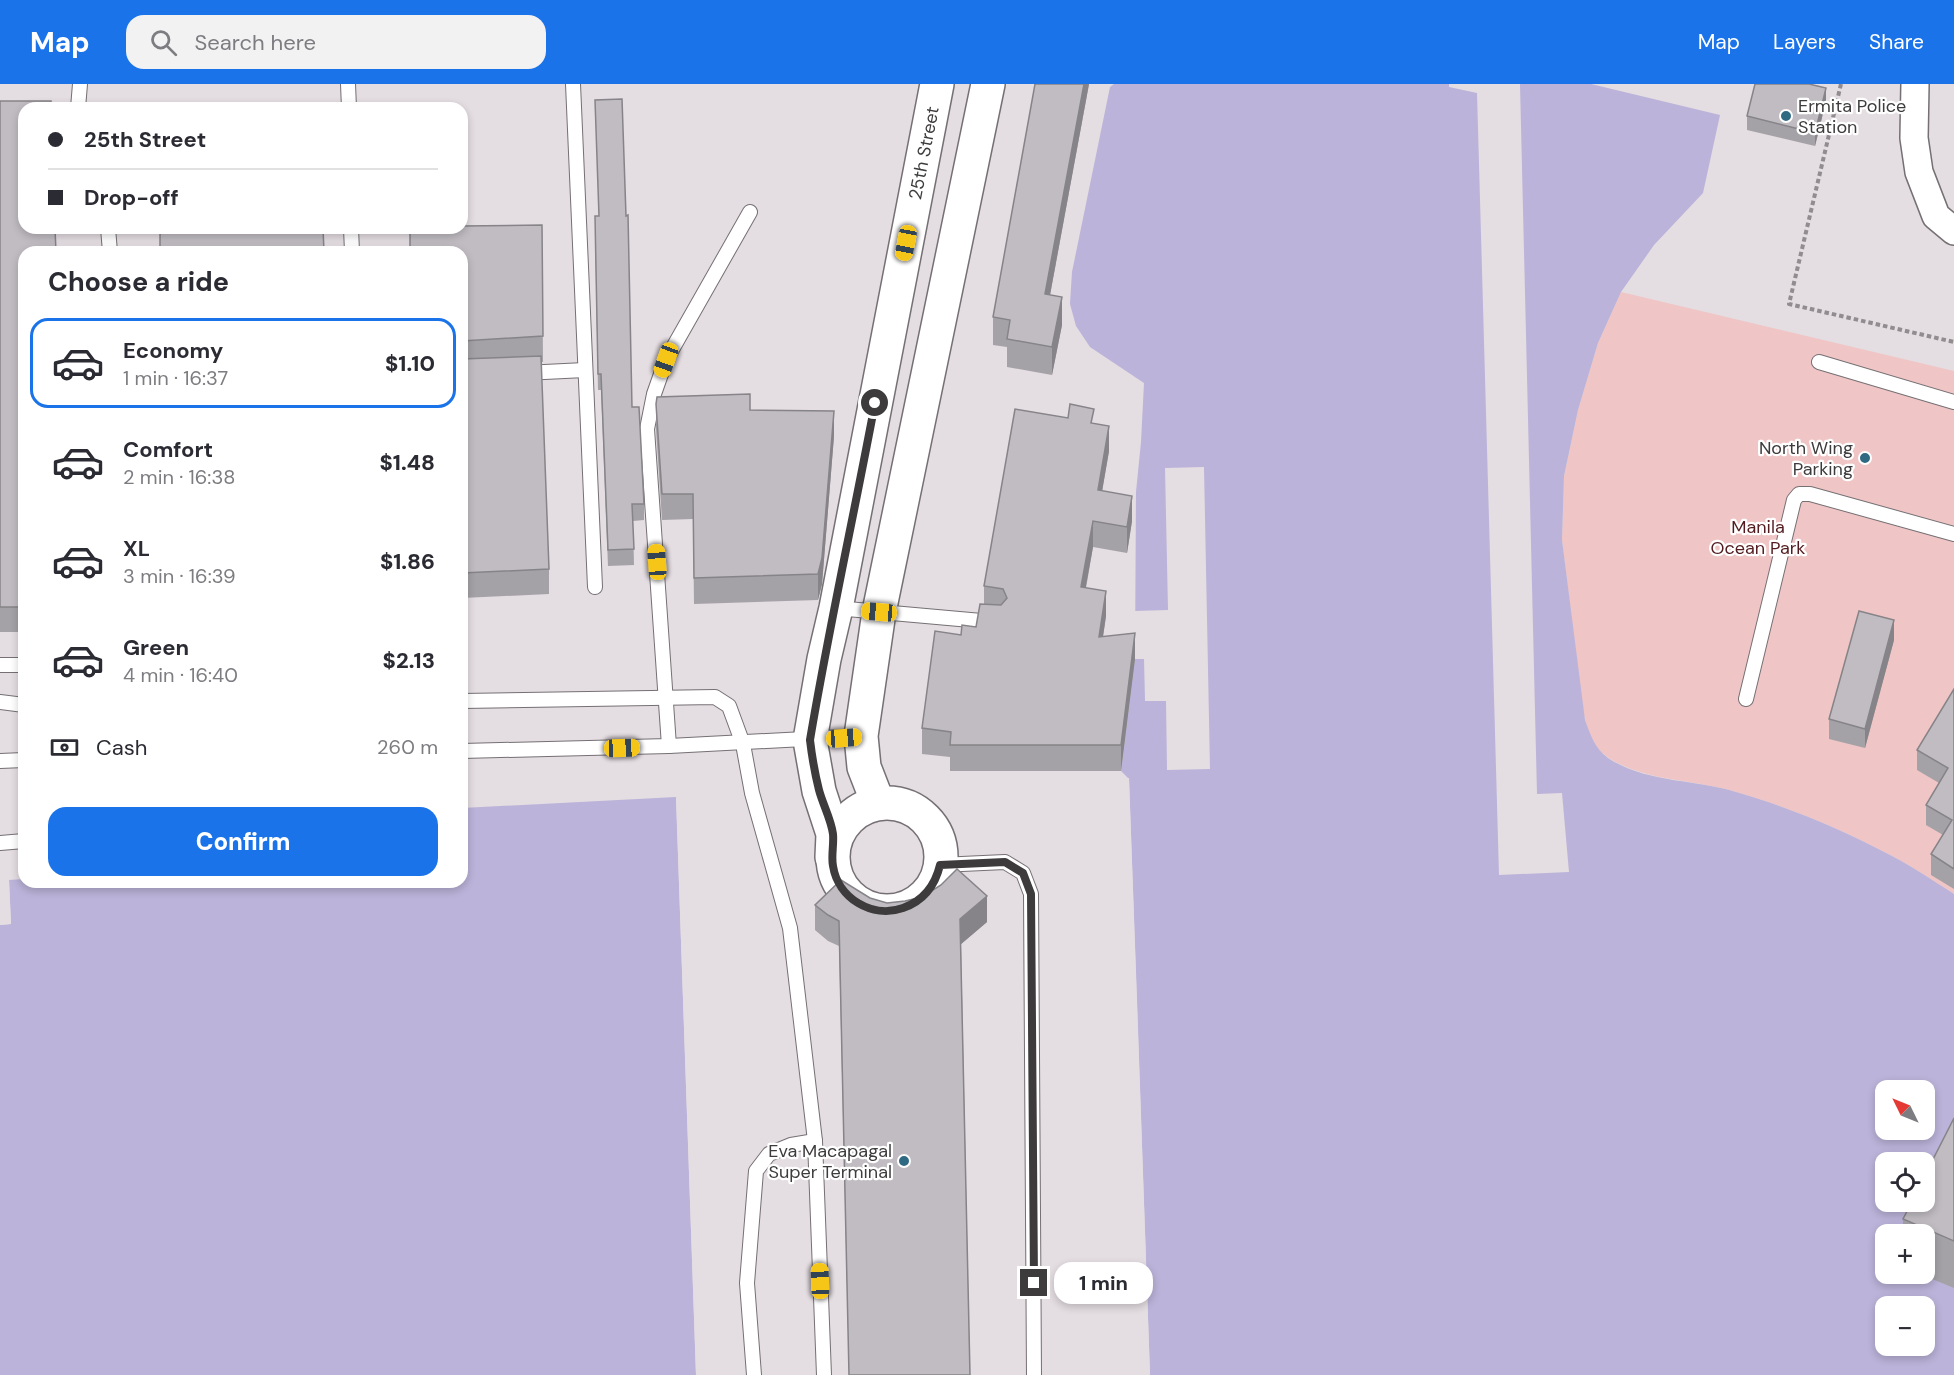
<!DOCTYPE html>
<html lang="en">
<head>
<meta charset="utf-8">
<style>
  :root { --surface:#fff; --page:#f2f2f3; --text:#2b2b33; --muted:#7c7c81; --line:#e1e1e2; --accent:#1a73e8 }
  body { margin:0; font-family:"DM Sans",sans-serif; background:var(--page); color:var(--text); height:100vh; display:flex; flex-direction:column; font-size:22px; white-space:nowrap }
  * { box-sizing:border-box; margin:0 }
  p { font-size:20px; color:var(--muted) }
  .icon { flex:none; width:33px; height:33px; fill:none; stroke:currentColor; stroke-width:2; stroke-linecap:round; stroke-linejoin:round }
  .map { position:relative; flex:1; overflow:hidden }
  .side { position:absolute; left:18px; top:162px; width:450px; height:642px; display:flex; flex-direction:column; background:var(--surface); border-radius:18px; box-shadow:0 3px 9px #0003 }
  .side>* { flex:none }
  .hud { position:absolute; left:18px; top:18px; width:450px; height:132px; border-radius:18px; box-shadow:0 3px 9px #0003; display:grid; align-content:center; height:132px; padding:0 30px; background:var(--surface) }
  .needle { width:39px; rotate:313deg }
  .controls { position:absolute; left:1875px; top:996px; display:grid; gap:12px }
  .controls a { display:grid; place-items:center; width:60px; height:60px; border-radius:12px; background:var(--surface); box-shadow:0 3px 9px #0003; font-size:30px }
  .end { position:absolute; width:27px; height:27px; margin:-14px; border:8px solid #3d3b3c; background:#fff; box-shadow:0 0 0 3px #fff }
  .from { border-radius:50% }
  .bubble { position:absolute; height:42px; border-radius:18px; background:var(--surface); box-shadow:0 3px 9px #0003; font-size:20px; font-weight:800; line-height:42px; text-align:center }
  .car { position:absolute; width:18px; height:36px; margin:-18px -9px; border-radius:8px; box-shadow:0 0 4px 2px #0007; background:linear-gradient(#f5c518 24%,#345 0 40%,#f5c518 0 76%,#345 0 86%,#f5c518 0) }
  .hud b { display:flex; align-items:center; gap:21px; height:57px; font-size:22px }
  .hud b+b { border-top:2px solid var(--line) }
  .hud i { width:15px; height:15px; background:var(--text) }
  ul { padding:0; list-style:none }
  li { display:flex; align-items:center; gap:18px; height:90px; margin:0 12px 9px; padding:0 18px; border:3px solid transparent; border-radius:18px }
  li div { flex:1 }
  li b { display:block; font-size:22px }
  li em { font-style:normal; font-weight:800 }
  li.selected { border-color:var(--accent) }
  li>.icon { width:54px; height:54px; stroke-width:1.5 }
  h2 { padding:0 30px; font-size:27px; line-height:72px }
  .pay { display:flex; align-items:center; gap:15px; height:66px; padding:0 30px; font-size:22px }
  .pay p { margin-inline-start:auto }
  .button { display:flex; gap:12px; margin-top:auto; padding:12px 30px }
  .button a { flex:1; height:69px; border-radius:18px; background:var(--accent); color:#fff; font-size:24px; font-weight:800; line-height:69px; text-align:center }
  header { display:flex; align-items:center; gap:36px; box-sizing:border-box; height:84px; padding:0 30px; background:var(--accent); color:#fff }
  header strong { font-size:28px }
  nav { display:flex; gap:33px; margin-inline-start:auto; font-size:21px }
  .search { width:420px; height:54px; background:var(--page); display:flex; align-items:center; gap:15px; box-sizing:border-box; padding:0 21px; border-radius:18px; color:var(--muted); font-size:22px }
  .map>svg:first-child { display:block }
  .green { fill:#f0c5c5 }
  .water { fill:#bbb3d9; fill-rule:evenodd }
  .pier { fill:#e4dde2 }
  .lines { fill:none; stroke-linecap:round; stroke-linejoin:round }
  .lane-casing { stroke:#757074; stroke-width:16 }
  .street-casing { stroke:#757074; stroke-width:30 }
  .secondary-casing { stroke:#757074; stroke-width:36 }
  .path { stroke:#918c8f; stroke-width:4; stroke-dasharray:4.5 3; stroke-linecap:butt }
  .lane { stroke:#fff; stroke-width:14 }
  .street { stroke:#fff; stroke-width:27 }
  .secondary { stroke:#fff; stroke-width:33 }
  .wall { fill:#a5a2a7 }
  .shaded-wall { fill:#868488 }
  .building { fill:#c0bcc2; stroke:#868488; stroke-width:1.5 }
  .route { stroke:#3d3b3c; stroke-width:8 }
  .poi-dot { fill:#306982; stroke:#fff; stroke-width:2 }
  .labels { text-anchor:middle; dominant-baseline:central; stroke-width:4.5; stroke-linejoin:round; paint-order:stroke }
  .poi-label { font-size:18px; fill:#3d3b3c; stroke:#fff; text-anchor:end }
  .street-label { font-size:18px; fill:#3d3b3c; stroke:#fff }
  .park-label { font-size:18px; fill:#531b1f; stroke:#fff }
</style>
</head>
<body>
<header>
<strong>Map</strong>
<div class="search"><svg class="icon" aria-label="search" viewBox="0 0 24 24"><circle cx="10" cy="10" r="6"/><path d="M15 15l6 6"/></svg>Search here</div>
<nav><a>Map</a><a>Layers</a><a>Share</a></nav>
</header>
<div class="map">
<svg width="1954" height="1291" viewBox="0 0 1954 1291">
  <rect width="100%" height="100%" fill="#e4dde2"/>
  <!-- green -->
  <path class="green" d="M 1621,208 L 1954,287 L 1954,810 C 1934,797 1913,783 1892,772 C 1843,746 1789,723 1736,708 C 1694,695 1647,698 1609,674 C 1590,662 1585,639 1582,619 L 1562,456 L 1564,392 L 1578,326 L 1598,259 Z"/>
  <!-- water -->
  <g class="water">
    <path d="M 1114,0 L 1591,0 L 1720,31 L 1703,109 L 1654,161 L 1621,208 L 1598,259 L 1578,326 L 1564,392 L 1562,456 L 1585,636 C 1590,650 1595,665 1608,674 C 1646,699 1694,695 1736,708 C 1789,723 1843,746 1892,772 C 1913,783 1934,797 1954,810 L 1954,1291 L 1150,1291 L 1129,695 L 1121,687 L 1135,575 L 1136,408 L 1141,358 L 1144,299 L 1090,263 L 1076,242 L 1070,220 L 1072,188 L 1110,3 ZM 1886,1006 L 1924,1006 L 1924,1046 L 1886,1046 ZM 1886,1078 L 1924,1078 L 1924,1118 L 1886,1118 ZM 1886,1150 L 1924,1150 L 1924,1190 L 1886,1190 ZM 1886,1222 L 1924,1222 L 1924,1262 L 1886,1262 Z"/>
    <polygon points="676,713 696,1291 0,1291 0,841 11,840 9,795 24,795 24,798 462,798 462,724"/>
  </g>
  <!-- pier -->
  <g class="pier">
    <polygon points="1449,0 1520,0 1537,710 1562,709 1569,788 1499,791 1477,9 1449,3"/>
    <polygon points="1204,383 1210,685 1167,686 1166,617 1145,617 1144,575 1135,575 1134,527 1168,526 1165,384"/>
    <polygon points="1129,694 1137,915 1150,1291 1147,1291 1125,695"/>
    <polygon points="676,713 679,713 699,1291 696,1291"/>
    <polygon points="9,792 24,792 24,795 9,796 11,840 0,841 0,838 8,837 6,795"/>
  </g>
  <g class="lines">
    <defs>
      <g id="lane">
        <polyline points="348,0 349,24"/>
        <polyline points="573,0 595,503"/>
        <polyline points="78,24 80,0"/>
        <polyline points="108,144 110,168"/>
        <polyline points="351,144 352,168"/>
        <polyline points="1819,278 1954,318"/>
        <polyline points="524,289 585,286"/>
        <polyline points="836,524 993,538"/>
        <polyline points="0,581 24,581"/>
        <polyline points="1746,615 1794,416 1799,410 1810,410 1954,450"/>
        <polyline points="462,617 715,613 729,622 743,660 752,709 790,844 815,1057 824,1291"/>
        <polyline points="0,618 24,621"/>
        <polyline points="669,662 647,345 654,310 666,276 750,128"/>
        <polyline points="462,667 669,662 861,652"/>
        <polyline points="0,677 24,676"/>
        <polyline points="0,759 24,757"/>
        <polyline points="940,781 1005,778 1023,789 1031,810 1034,1291"/>
        <polyline points="754,1291 747,1199 756,1087 769,1070 791,1061 815,1057"/>
      </g>
      <polyline id="street" points="1915,0 1914,54 1919,88 1936,132 1954,147"/>
      <g id="secondary">
        <circle cx="887" cy="773" r="54"/>
        <polyline points="878,719 864,683 861,652 879,528 988,0"/>
        <polyline points="832,773 833,750 819,707 810,656 824,575 836,524 937,0"/>
      </g>
    </defs>
    <!-- lane casing -->
    <use href="#lane" class="lane-casing"/>
    <!-- street casing -->
    <use href="#street" class="street-casing"/>
    <!-- secondary casing -->
    <use href="#secondary" class="secondary-casing"/>
    <!-- path -->
    <polyline class="path" points="1841,0 1789,220 1954,258"/>
    <!-- lane -->
    <use href="#lane" class="lane"/>
    <!-- street -->
    <use href="#street" class="street"/>
    <!-- secondary -->
    <use href="#secondary" class="secondary"/>
  </g>
  <!-- wall -->
  <g class="wall">
    <polygon points="1035,0 1089,0 1050,211 1062,241 1052,291 1007,283 1007,263 993,261 993,233"/>
    <polygon points="0,17 24,168 24,548 0,548"/>
    <polygon points="1826,17 1815,62 1747,46 1747,32"/>
    <polygon points="626,132 632,323 644,420 644,436 633,437 634,481 608,482 601,306 598,306 595,148"/>
    <polygon points="542,141 543,278 541,278 549,485 549,510 462,514 462,168"/>
    <polygon points="656,320 750,326 834,352 822,500 818,516 694,520 693,435 662,436 656,346"/>
    <polygon points="1094,339 1109,367 1102,407 1132,437 1127,469 1093,463 1086,504 1106,532 1103,553 1135,575 1121,687 950,687 950,673 922,670 922,644 961,551 976,543 984,520 984,502"/>
    <polygon points="1894,556 1865,664 1829,655 1829,635"/>
    <polygon points="1954,605 1954,805 1931,791 1931,770 1943,751 1926,741 1926,721 1939,699 1917,686 1917,666"/>
    <polygon points="941,801 987,838 961,860 970,1291 849,1291 839,862 828,857 815,846 815,821 870,814 887,819 905,817 922,813"/>
    <polygon points="1954,1034 1954,1204 1920,1190 1924,1190 1924,1150 1903,1150 1903,1135"/>
  </g>
  <!-- shaded-wall -->
  <g class="shaded-wall">
    <polygon points="1084,0 1089,0 1045,238 1045,210"/>
    <polygon points="1826,4 1826,17 1815,62 1815,49"/>
    <polygon points="1062,213 1062,241 1052,291 1052,263"/>
    <polygon points="834,327 834,352 822,500 818,516 818,490"/>
    <polygon points="1109,342 1109,367 1098,431 1098,406"/>
    <polygon points="1132,412 1132,437 1127,469 1127,443"/>
    <polygon points="1093,437 1093,463 1081,529 1081,503"/>
    <polygon points="1106,507 1106,532 1099,579 1099,553"/>
    <polygon points="1894,536 1894,556 1865,664 1865,645"/>
    <polygon points="1135,549 1135,575 1121,687 1121,661"/>
    <polygon points="987,812 987,838 960,861 960,835"/>
  </g>
  <!-- building -->
  <g class="building">
    <polygon points="1035,0 1084,0 1045,210 1062,213 1052,263 1007,255 1010,236 993,233"/>
    <polygon points="1755,0 1809,0 1826,4 1815,49 1747,32"/>
    <polygon points="622,15 626,132 628,131 632,323 639,323 644,420 632,420 634,465 608,466 601,290 598,290 595,132 599,132 595,16"/>
    <polygon points="0,17 51,17 51,24 24,24 24,144 55,144 56,168 24,168 24,523 0,523"/>
    <polygon points="542,141 543,252 462,257 462,168 410,168 410,144 462,144 462,142"/>
    <polygon points="160,144 323,144 324,168 160,168"/>
    <polygon points="541,272 549,485 462,489 462,275"/>
    <polygon points="750,310 750,326 834,327 822,474 818,490 694,494 693,410 662,410 656,320 657,313"/>
    <polygon points="1070,320 1094,325 1091,339 1109,342 1098,406 1132,412 1127,443 1093,437 1081,503 1106,507 1099,553 1135,549 1121,661 950,661 951,648 922,644 935,547 961,551 962,541 976,543 980,520 1001,521 1007,514 1003,505 984,502 1015,325 1068,334"/>
    <polygon points="1859,527 1894,536 1865,645 1829,635"/>
    <polygon points="1954,605 1954,785 1931,770 1952,736 1926,721 1948,684 1917,666"/>
    <polygon points="957,785 987,812 960,835 970,1291 849,1291 839,837 828,831 815,821 841,796 870,814 887,819 905,817 922,813 941,801"/>
    <polygon points="1954,1034 1954,1157 1903,1135 1912,1118 1924,1118 1924,1093"/>
  </g>
  <g class="lines">
    <!-- route -->
    <path class="route" d="M 875,319 C 854,431 829,543 810,656 C 812,673 815,690 819,706 C 823,721 831,735 833,750 C 834,761 831,772 833,782 C 838,814 872,835 903,824 C 923,817 935,802 940,781 L 1005,778 L 1023,789 L 1031,810 L 1034,1199"/>
  </g>
  <!-- markers -->
  <g class="poi-dot">
    <circle cx="1786" cy="32" r="6"/>
    <circle cx="1865" cy="374" r="6"/>
    <circle cx="904" cy="1077" r="6"/>
  </g>
  <g class="labels">
    <!-- poi labels -->
    <g class="poi-label">
      <text x="1798" y="22" text-anchor="start">Ermita Police<tspan x="1798" dy="21">Station</tspan></text>
      <text x="1853" y="364">North Wing<tspan x="1853" dy="21">Parking</tspan></text>
      <text x="892" y="1067">Eva Macapagal<tspan x="892" dy="21">Super Terminal</tspan></text>
    </g>
    <!-- street labels -->
    <g class="street-label">
      <text transform="translate(924 69) rotate(-79)">25th Street</text>
    </g>
    <!-- park labels -->
    <g class="park-label">
      <text x="1758" y="443">Manila<tspan x="1758" dy="21">Ocean Park</tspan></text>
    </g>
  </g>
</svg>
<div class="controls">
<a><svg class="needle" viewBox="-14 -14 28 28"><path d="M0-13l5 13h-10z" fill="#e53935"/><path d="M0 13l5-13h-10z" fill="#7c7c81"/></svg></a>
<a><svg class="icon" aria-label="locate" viewBox="0 0 24 24"><circle cx="12" cy="12" r="6"/><path d="M12 2v4M12 18v4M2 12h4M18 12h4"/></svg></a>
<a>+</a>
<a>−</a>
</div>
<i class="end from" style="left:875px;top:319px"></i>
<i class="end" style="left:1034px;top:1199px"></i>
<div class="bubble" style="left:1054px;top:1178px;width:99px">1 min</div>
<i class="car" style="left:906px;top:159px;rotate:191deg"></i>
<i class="car" style="left:666px;top:276px;rotate:200deg"></i>
<i class="car" style="left:657px;top:478px;rotate:356deg"></i>
<i class="car" style="left:879px;top:528px;rotate:275deg"></i>
<i class="car" style="left:844px;top:654px;rotate:86deg"></i>
<i class="car" style="left:622px;top:664px;rotate:88deg"></i>
<i class="car" style="left:820px;top:1197px;rotate:358deg"></i>
<div class="hud">
<b><i class="from"></i>25th Street</b>
<b><i></i>Drop-off</b>
</div>
<section class="side">
<h2>Choose a ride</h2>
<ul>
<li class="selected"><svg class="icon" aria-label="car" viewBox="0 0 24 24"><path d="M5 17H2v-5l4-1 3-4h7l3 4 3 1v5h-3M9 17h6M6 11h13"/><circle cx="7" cy="17" r="2"/><circle cx="17" cy="17" r="2"/></svg><div><b>Economy</b><p>1 min · 16:37</p></div><em>$1.10</em></li>
<li><svg class="icon" aria-label="car" viewBox="0 0 24 24"><path d="M5 17H2v-5l4-1 3-4h7l3 4 3 1v5h-3M9 17h6M6 11h13"/><circle cx="7" cy="17" r="2"/><circle cx="17" cy="17" r="2"/></svg><div><b>Comfort</b><p>2 min · 16:38</p></div><em>$1.48</em></li>
<li><svg class="icon" aria-label="car" viewBox="0 0 24 24"><path d="M5 17H2v-5l4-1 3-4h7l3 4 3 1v5h-3M9 17h6M6 11h13"/><circle cx="7" cy="17" r="2"/><circle cx="17" cy="17" r="2"/></svg><div><b>XL</b><p>3 min · 16:39</p></div><em>$1.86</em></li>
<li><svg class="icon" aria-label="car" viewBox="0 0 24 24"><path d="M5 17H2v-5l4-1 3-4h7l3 4 3 1v5h-3M9 17h6M6 11h13"/><circle cx="7" cy="17" r="2"/><circle cx="17" cy="17" r="2"/></svg><div><b>Green</b><p>4 min · 16:40</p></div><em>$2.13</em></li>
</ul>
<div class="pay"><svg class="icon" aria-label="cash" viewBox="0 0 24 24"><path d="M3 7h18v10H3z"/><circle cx="12" cy="12" r="2"/></svg>Cash<p>260 m</p></div>
<div class="button"><a>Confirm</a></div>
</section>
</div>
</body>
</html>
